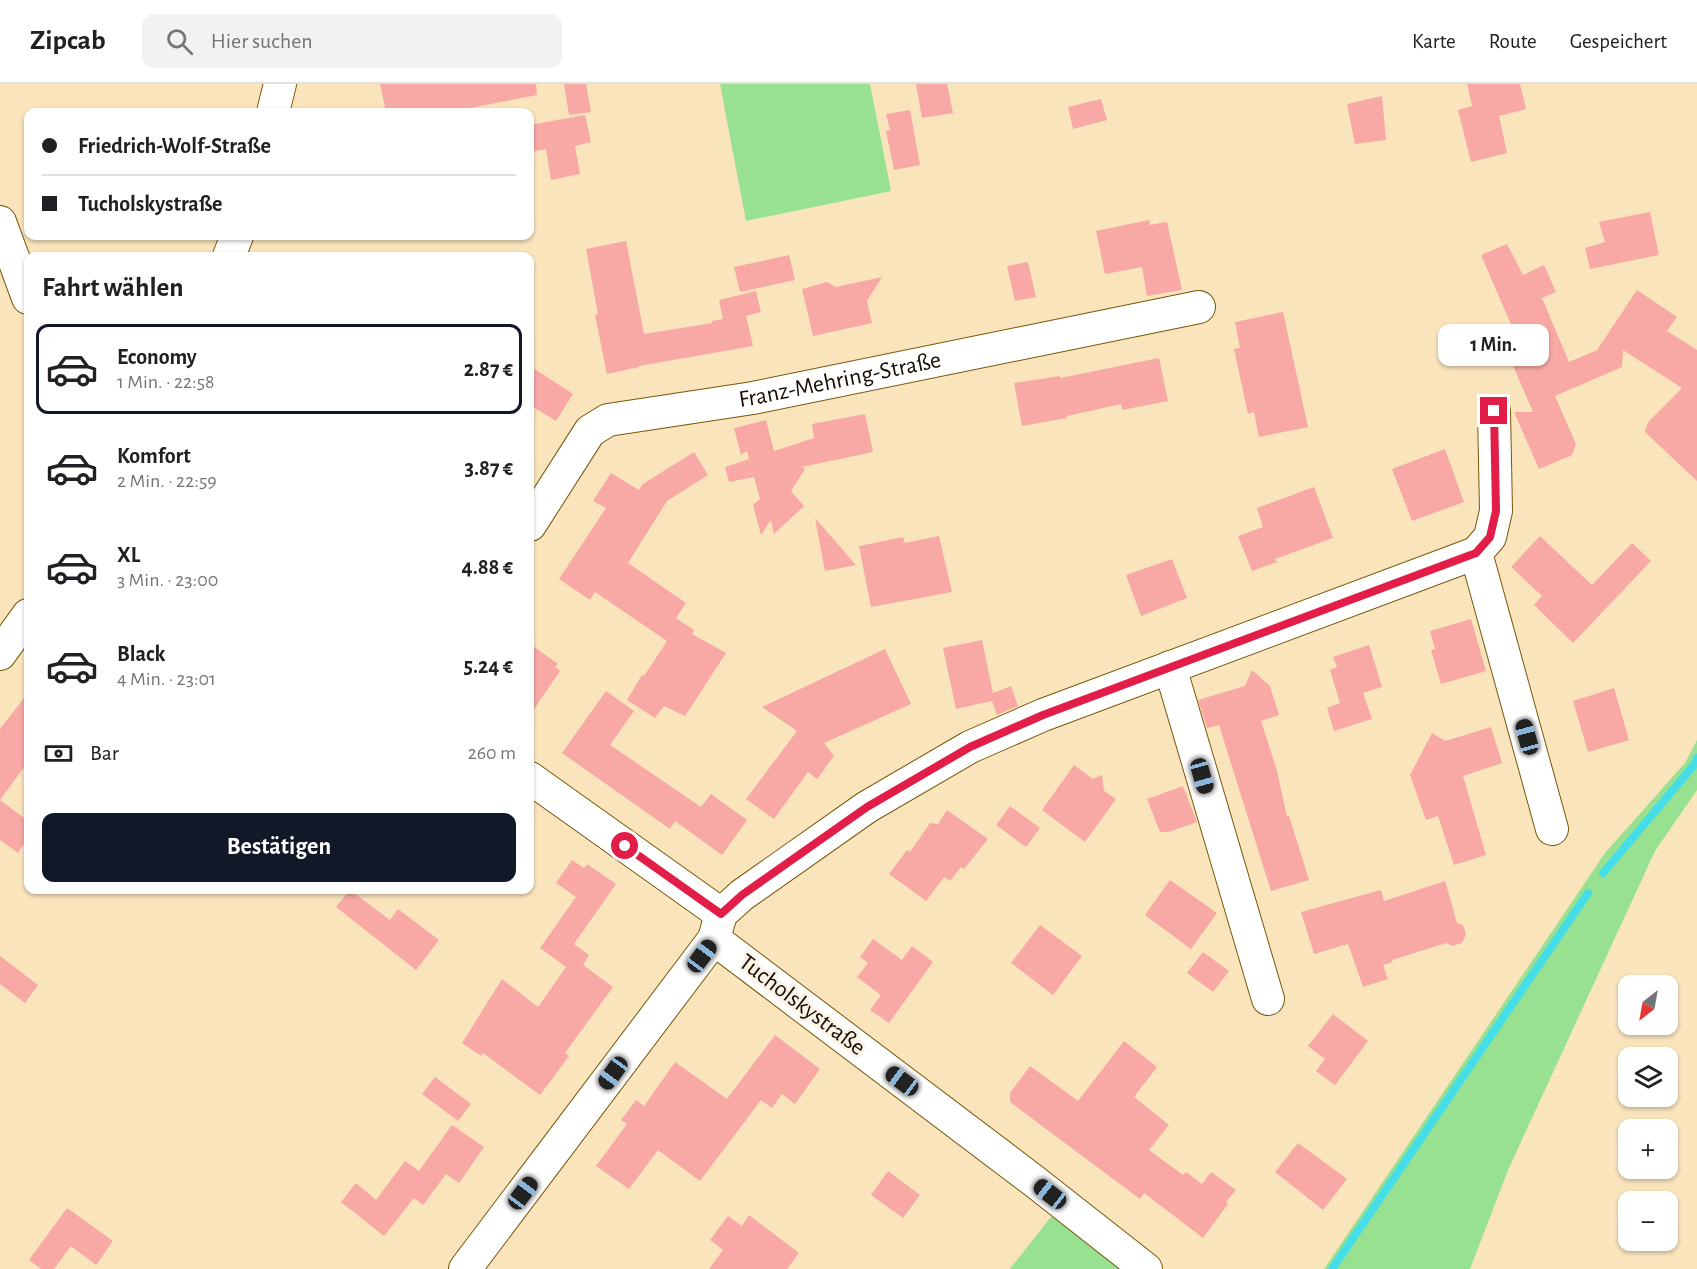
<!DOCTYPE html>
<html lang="de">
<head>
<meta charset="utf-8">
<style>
  :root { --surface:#fff; --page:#f2f2f2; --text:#202124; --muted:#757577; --line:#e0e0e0; --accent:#111827 }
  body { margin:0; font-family:"Alegreya Sans",sans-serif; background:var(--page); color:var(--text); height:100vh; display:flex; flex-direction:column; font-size:22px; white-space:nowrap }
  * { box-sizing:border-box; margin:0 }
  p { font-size:20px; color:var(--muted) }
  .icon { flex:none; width:33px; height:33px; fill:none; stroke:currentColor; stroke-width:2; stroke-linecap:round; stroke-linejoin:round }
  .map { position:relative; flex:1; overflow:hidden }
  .sheet { position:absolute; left:24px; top:168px; width:510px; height:642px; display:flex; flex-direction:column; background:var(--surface); border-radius:12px; box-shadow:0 2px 4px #0004 }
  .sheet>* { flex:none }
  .top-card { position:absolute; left:24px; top:24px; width:510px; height:132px; border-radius:12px; box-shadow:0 2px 4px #0004; display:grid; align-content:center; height:132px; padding:0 18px; background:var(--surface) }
  .needle { width:39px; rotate:211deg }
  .tools { position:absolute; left:1618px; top:891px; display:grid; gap:12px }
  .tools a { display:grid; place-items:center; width:60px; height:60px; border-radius:12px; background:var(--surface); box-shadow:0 2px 4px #0004; font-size:30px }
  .end { position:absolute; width:27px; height:27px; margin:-14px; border:8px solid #e11d48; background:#fff; box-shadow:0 0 0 3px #fff }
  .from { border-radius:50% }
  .bubble { position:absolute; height:42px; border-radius:12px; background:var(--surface); box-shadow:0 2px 4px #0004; font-size:20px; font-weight:600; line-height:42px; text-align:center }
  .car { position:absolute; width:18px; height:36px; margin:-18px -9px; border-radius:8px; box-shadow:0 0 4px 2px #0007; background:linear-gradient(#222 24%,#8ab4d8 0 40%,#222 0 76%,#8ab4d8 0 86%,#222 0) }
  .top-card b { display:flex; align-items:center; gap:21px; height:57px; font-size:22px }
  .top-card b+b { border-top:2px solid var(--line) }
  .top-card i { width:15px; height:15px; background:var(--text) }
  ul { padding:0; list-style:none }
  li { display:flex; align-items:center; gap:18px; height:90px; margin:0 12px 9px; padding:0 6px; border:3px solid transparent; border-radius:12px }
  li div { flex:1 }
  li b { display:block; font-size:22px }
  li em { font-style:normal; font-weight:600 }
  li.selected { border-color:var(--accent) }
  li>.icon { width:54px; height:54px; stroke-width:1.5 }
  h2 { padding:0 18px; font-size:27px; line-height:72px }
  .pay { display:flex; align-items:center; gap:15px; height:66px; padding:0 18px; font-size:22px }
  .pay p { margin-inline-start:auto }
  .action { display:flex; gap:12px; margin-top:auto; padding:12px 18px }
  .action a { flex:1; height:69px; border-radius:12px; background:var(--accent); color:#fff; font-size:24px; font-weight:600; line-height:69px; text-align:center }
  header { display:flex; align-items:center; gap:36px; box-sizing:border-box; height:84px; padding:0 30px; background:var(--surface); border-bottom:2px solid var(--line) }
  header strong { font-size:28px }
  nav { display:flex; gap:33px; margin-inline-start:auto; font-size:21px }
  .search { width:420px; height:54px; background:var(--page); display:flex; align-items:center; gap:15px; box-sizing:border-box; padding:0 21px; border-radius:12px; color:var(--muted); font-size:22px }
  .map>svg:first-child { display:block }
  .green { fill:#97e190 }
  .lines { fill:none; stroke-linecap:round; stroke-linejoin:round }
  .stream { stroke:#45dde8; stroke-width:8 }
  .building { fill:#f8a9a6 }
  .minor-casing { stroke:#785709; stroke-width:34 }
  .minor { stroke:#fff; stroke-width:32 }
  .route { stroke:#e11d48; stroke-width:8 }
  .labels { text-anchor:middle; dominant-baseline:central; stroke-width:6; stroke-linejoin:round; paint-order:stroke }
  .street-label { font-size:24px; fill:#160c00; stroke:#faf3e6 }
</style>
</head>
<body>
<header>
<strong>Zipcab</strong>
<div class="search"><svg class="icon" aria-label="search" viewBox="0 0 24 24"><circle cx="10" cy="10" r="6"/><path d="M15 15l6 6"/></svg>Hier suchen</div>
<nav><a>Karte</a><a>Route</a><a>Gespeichert</a></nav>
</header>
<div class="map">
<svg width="1697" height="1185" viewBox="0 0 1697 1185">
  <rect width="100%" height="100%" fill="#f9e4bc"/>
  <!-- green -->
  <g class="green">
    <polygon points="720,0 870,0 891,107 746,137"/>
    <polygon points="1697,656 1697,706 1655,767 1508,1086 1470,1185 1324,1185 1605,769 1685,679"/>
    <polygon points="1054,1129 1129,1185 1010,1185"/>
  </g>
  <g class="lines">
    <!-- stream -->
    <g class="stream">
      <polyline points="1603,789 1694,681 1697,674"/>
      <polyline points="1332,1185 1588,809"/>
    </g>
  </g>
  <!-- building -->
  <g class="building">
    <polygon points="380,0 536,0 537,11 449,28 386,28"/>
    <polygon points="564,0 586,0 591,28 569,31"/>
    <polygon points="916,0 947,0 953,29 922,34"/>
    <polygon points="1467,0 1520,0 1526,25 1499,32 1507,69 1471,78 1458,26 1472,22"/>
    <polygon points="1382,12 1386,56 1355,60 1347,20"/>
    <polygon points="1101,15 1107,36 1073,45 1068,23"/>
    <polygon points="910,26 920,81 894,86 886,47 890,46 886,30"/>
    <polygon points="585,31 591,58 575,62 580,90 551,96 546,65 530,68 530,41"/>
    <polygon points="1650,128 1659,171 1590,185 1585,164 1605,158 1599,138"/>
    <polygon points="1149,136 1150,141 1167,138 1182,206 1147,212 1142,183 1105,190 1096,147"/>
    <polygon points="626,157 644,250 712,239 712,237 723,235 719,216 756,207 761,228 746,232 753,262 639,282 639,283 607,290 595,231 598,230 586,165"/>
    <polygon points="1507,160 1523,191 1544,181 1556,208 1542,214 1569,278 1597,266 1637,206 1677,233 1667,247 1697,266 1697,397 1645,348 1648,338 1682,304 1623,266 1622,283 1555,312 1576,360 1572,371 1539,385 1514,328 1533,328 1503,258 1516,252 1481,171"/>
    <polygon points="789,171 795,196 740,208 734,183"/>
    <polygon points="1028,178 1036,213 1015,217 1007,182"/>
    <polygon points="882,193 867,217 872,239 813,252 802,205 827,198 836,203"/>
    <polygon points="1283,228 1308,343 1259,353 1254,328 1248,330 1234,265 1240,264 1235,238"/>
    <polygon points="1159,274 1168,317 1122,326 1121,320 1067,332 1067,334 1022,342 1014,299 1060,292 1060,294"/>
    <polygon points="530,282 573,310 556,337 530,321"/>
    <polygon points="865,330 873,368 802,383 805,385 791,407 804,422 774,450 771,436 761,451 753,421 760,415 754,393 729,398 725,383 749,375 747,367 741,371 734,344 766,336 774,367 814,354 812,340"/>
    <polygon points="1445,365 1464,418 1412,437 1392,385"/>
    <polygon points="694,368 708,391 667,417 628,479 686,519 676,534 694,546 692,550 726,569 685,632 664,622 655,634 627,616 642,591 644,592 667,557 595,508 590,516 559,495 606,424 593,417 611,389 639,406 643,400"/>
    <polygon points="1314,403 1333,454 1275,475 1277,478 1252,487 1238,452 1263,443 1257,424"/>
    <polygon points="815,434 856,481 825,487"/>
    <polygon points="939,452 952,508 871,523 859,462 903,453 905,459"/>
    <polygon points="1540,452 1592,501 1632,459 1651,477 1573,559 1534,521 1542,512 1511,483"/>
    <polygon points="1172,475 1187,514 1141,532 1126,491"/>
    <polygon points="1471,535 1486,587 1441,600 1431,566 1435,565 1430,547"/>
    <polygon points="982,556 993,609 1011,602 1018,622 997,631 992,617 956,625 943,564"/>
    <polygon points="530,560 558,580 555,583 560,587 530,631"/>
    <polygon points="1369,561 1382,603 1363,609 1372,635 1334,647 1327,624 1340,619 1330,586 1337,583 1333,573"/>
    <polygon points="885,565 911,620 824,659 834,672 817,695 808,688 774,735 746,715 797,647 762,623"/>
    <polygon points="1252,586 1270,602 1279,631 1261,637 1277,687 1287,733 1289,732 1309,796 1271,807 1219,641 1207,644 1198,616 1245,602"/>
    <polygon points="1614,604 1629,656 1588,668 1573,617"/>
    <polygon points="606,607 634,627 610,661 701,723 711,710 747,736 722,771 675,737 670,745 562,669"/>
    <polygon points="28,609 28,678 0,716 28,737 28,754 18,769 0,756 0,645"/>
    <polygon points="1491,643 1502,679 1463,692 1486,771 1454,781 1438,732 1426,736 1410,691 1432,649 1445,657"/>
    <polygon points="1074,681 1093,695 1102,691 1104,707 1116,715 1085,758 1042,726"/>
    <polygon points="1183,702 1197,738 1169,748 1160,748 1147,715"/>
    <polygon points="1010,722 1040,744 1026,763 996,741"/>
    <polygon points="947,726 988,755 964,785 961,783 950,797 944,793 926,817 889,790 907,766 910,768 930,739 938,740"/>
    <polygon points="572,776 584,784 587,780 616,800 574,860 589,871 583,881 613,903 565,969 569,972 540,1011 483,969 481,972 462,959 502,895 538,923 566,883 540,864 576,813 556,799"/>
    <polygon points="1170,796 1217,829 1191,865 1145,831"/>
    <polygon points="1445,797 1457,839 1463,841 1466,850 1462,859 1452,862 1446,859 1392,876 1393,878 1383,881 1388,895 1363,903 1348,860 1314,870 1301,828 1381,806 1384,817"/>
    <polygon points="350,806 390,836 398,825 439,856 416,886 336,823"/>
    <polygon points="1040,841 1082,872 1053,911 1011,879"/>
    <polygon points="873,855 902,876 912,862 933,878 889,939 870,926 881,911 857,893 868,879 860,873"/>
    <polygon points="1203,868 1229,887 1213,908 1187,889"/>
    <polygon points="0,872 38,901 25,919 0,900"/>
    <polygon points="1333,930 1368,957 1335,1001 1316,987 1325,975 1308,962"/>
    <polygon points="775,951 820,985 795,1020 782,1010 772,1024 761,1016 700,1097 658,1066 629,1105 596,1082 627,1040 621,1036 636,1016 644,1022 675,978 727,1015"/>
    <polygon points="1124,957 1157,983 1134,1013 1169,1041 1149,1066 1183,1091 1186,1088 1202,1100 1211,1088 1236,1106 1226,1118 1228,1120 1203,1154 1144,1109 1140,1115 1010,1018 1010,1009 1030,982 1078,1017"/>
    <polygon points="435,993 471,1020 458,1037 422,1010"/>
    <polygon points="452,1041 484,1063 459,1099 446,1090 423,1121 414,1114 384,1152 341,1118 356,1099 376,1116 405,1077 419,1087"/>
    <polygon points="1298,1059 1347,1095 1323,1126 1275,1088"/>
    <polygon points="888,1087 920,1111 903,1134 871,1111"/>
    <polygon points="67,1124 113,1157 96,1181 71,1162 54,1185 41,1185 29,1176"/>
    <polygon points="749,1131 799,1169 787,1185 709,1185 723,1166 710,1156 728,1132 742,1142"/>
  </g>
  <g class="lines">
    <defs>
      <g id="minor">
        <polyline points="273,28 280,0"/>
        <polyline points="0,138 28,214"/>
        <polyline points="229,172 237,152"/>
        <polyline points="1494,327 1496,427 1490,453 1476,469 1552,745"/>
        <path id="s1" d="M 530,441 L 590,347 L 608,336 L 753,314 L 1199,223"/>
        <polyline points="0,570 28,531"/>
        <polyline points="1170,583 1268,915"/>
        <polyline points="530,694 721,830"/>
        <polyline points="465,1185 714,855"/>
        <polyline points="1146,1185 1034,1097 714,855 721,830 742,811 867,723 970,663 1043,631 1476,469"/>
      </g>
    </defs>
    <!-- minor casing -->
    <use href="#minor" class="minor-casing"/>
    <!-- minor -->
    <use href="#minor" class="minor"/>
  </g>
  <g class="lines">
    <!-- route -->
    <polyline class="route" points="625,762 721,830 742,811 867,723 970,663 1043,631 1476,469 1490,453 1496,427 1494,327"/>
  </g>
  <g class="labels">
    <!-- street labels -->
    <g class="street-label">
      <text stroke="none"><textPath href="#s1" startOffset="368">Franz-Mehring-Straße</textPath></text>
      <text transform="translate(802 921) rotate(37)">Tucholskystraße</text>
    </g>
  </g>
</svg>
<div class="tools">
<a><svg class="needle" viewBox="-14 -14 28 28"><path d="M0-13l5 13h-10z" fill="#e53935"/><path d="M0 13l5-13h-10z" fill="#757577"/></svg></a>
<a><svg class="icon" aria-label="layers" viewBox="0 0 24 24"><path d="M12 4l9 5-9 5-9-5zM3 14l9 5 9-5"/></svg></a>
<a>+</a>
<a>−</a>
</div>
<i class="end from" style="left:625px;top:762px"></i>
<i class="end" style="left:1494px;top:327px"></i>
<div class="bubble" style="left:1438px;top:240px;width:111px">1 Min.</div>
<i class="car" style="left:1527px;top:653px;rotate:345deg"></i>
<i class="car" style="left:1202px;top:692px;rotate:164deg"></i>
<i class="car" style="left:702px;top:872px;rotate:37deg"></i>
<i class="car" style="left:613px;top:989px;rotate:216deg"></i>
<i class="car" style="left:902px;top:997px;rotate:307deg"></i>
<i class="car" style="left:523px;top:1109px;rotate:37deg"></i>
<i class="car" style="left:1050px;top:1110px;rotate:308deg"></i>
<div class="top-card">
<b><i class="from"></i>Friedrich-Wolf-Straße</b>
<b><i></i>Tucholskystraße</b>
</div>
<section class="sheet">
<h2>Fahrt wählen</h2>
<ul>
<li class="selected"><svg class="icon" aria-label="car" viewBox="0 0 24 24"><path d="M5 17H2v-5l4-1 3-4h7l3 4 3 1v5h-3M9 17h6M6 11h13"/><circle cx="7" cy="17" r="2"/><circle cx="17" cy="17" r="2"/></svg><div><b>Economy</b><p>1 Min. · 22:58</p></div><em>2.87 €</em></li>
<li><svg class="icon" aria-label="car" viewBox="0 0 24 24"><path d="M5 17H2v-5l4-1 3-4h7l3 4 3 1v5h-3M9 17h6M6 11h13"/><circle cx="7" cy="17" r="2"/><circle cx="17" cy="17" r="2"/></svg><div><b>Komfort</b><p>2 Min. · 22:59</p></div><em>3.87 €</em></li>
<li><svg class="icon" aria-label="car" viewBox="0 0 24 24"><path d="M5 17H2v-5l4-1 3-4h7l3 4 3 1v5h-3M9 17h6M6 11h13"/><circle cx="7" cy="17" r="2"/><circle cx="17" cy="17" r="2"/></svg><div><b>XL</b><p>3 Min. · 23:00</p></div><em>4.88 €</em></li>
<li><svg class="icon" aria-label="car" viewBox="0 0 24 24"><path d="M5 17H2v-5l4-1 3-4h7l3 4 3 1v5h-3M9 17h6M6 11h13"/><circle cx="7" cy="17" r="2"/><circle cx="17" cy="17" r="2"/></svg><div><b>Black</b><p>4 Min. · 23:01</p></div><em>5.24 €</em></li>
</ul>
<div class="pay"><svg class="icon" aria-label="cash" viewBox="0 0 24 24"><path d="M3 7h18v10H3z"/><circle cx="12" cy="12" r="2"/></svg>Bar<p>260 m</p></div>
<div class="action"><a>Bestätigen</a></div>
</section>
</div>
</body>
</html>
